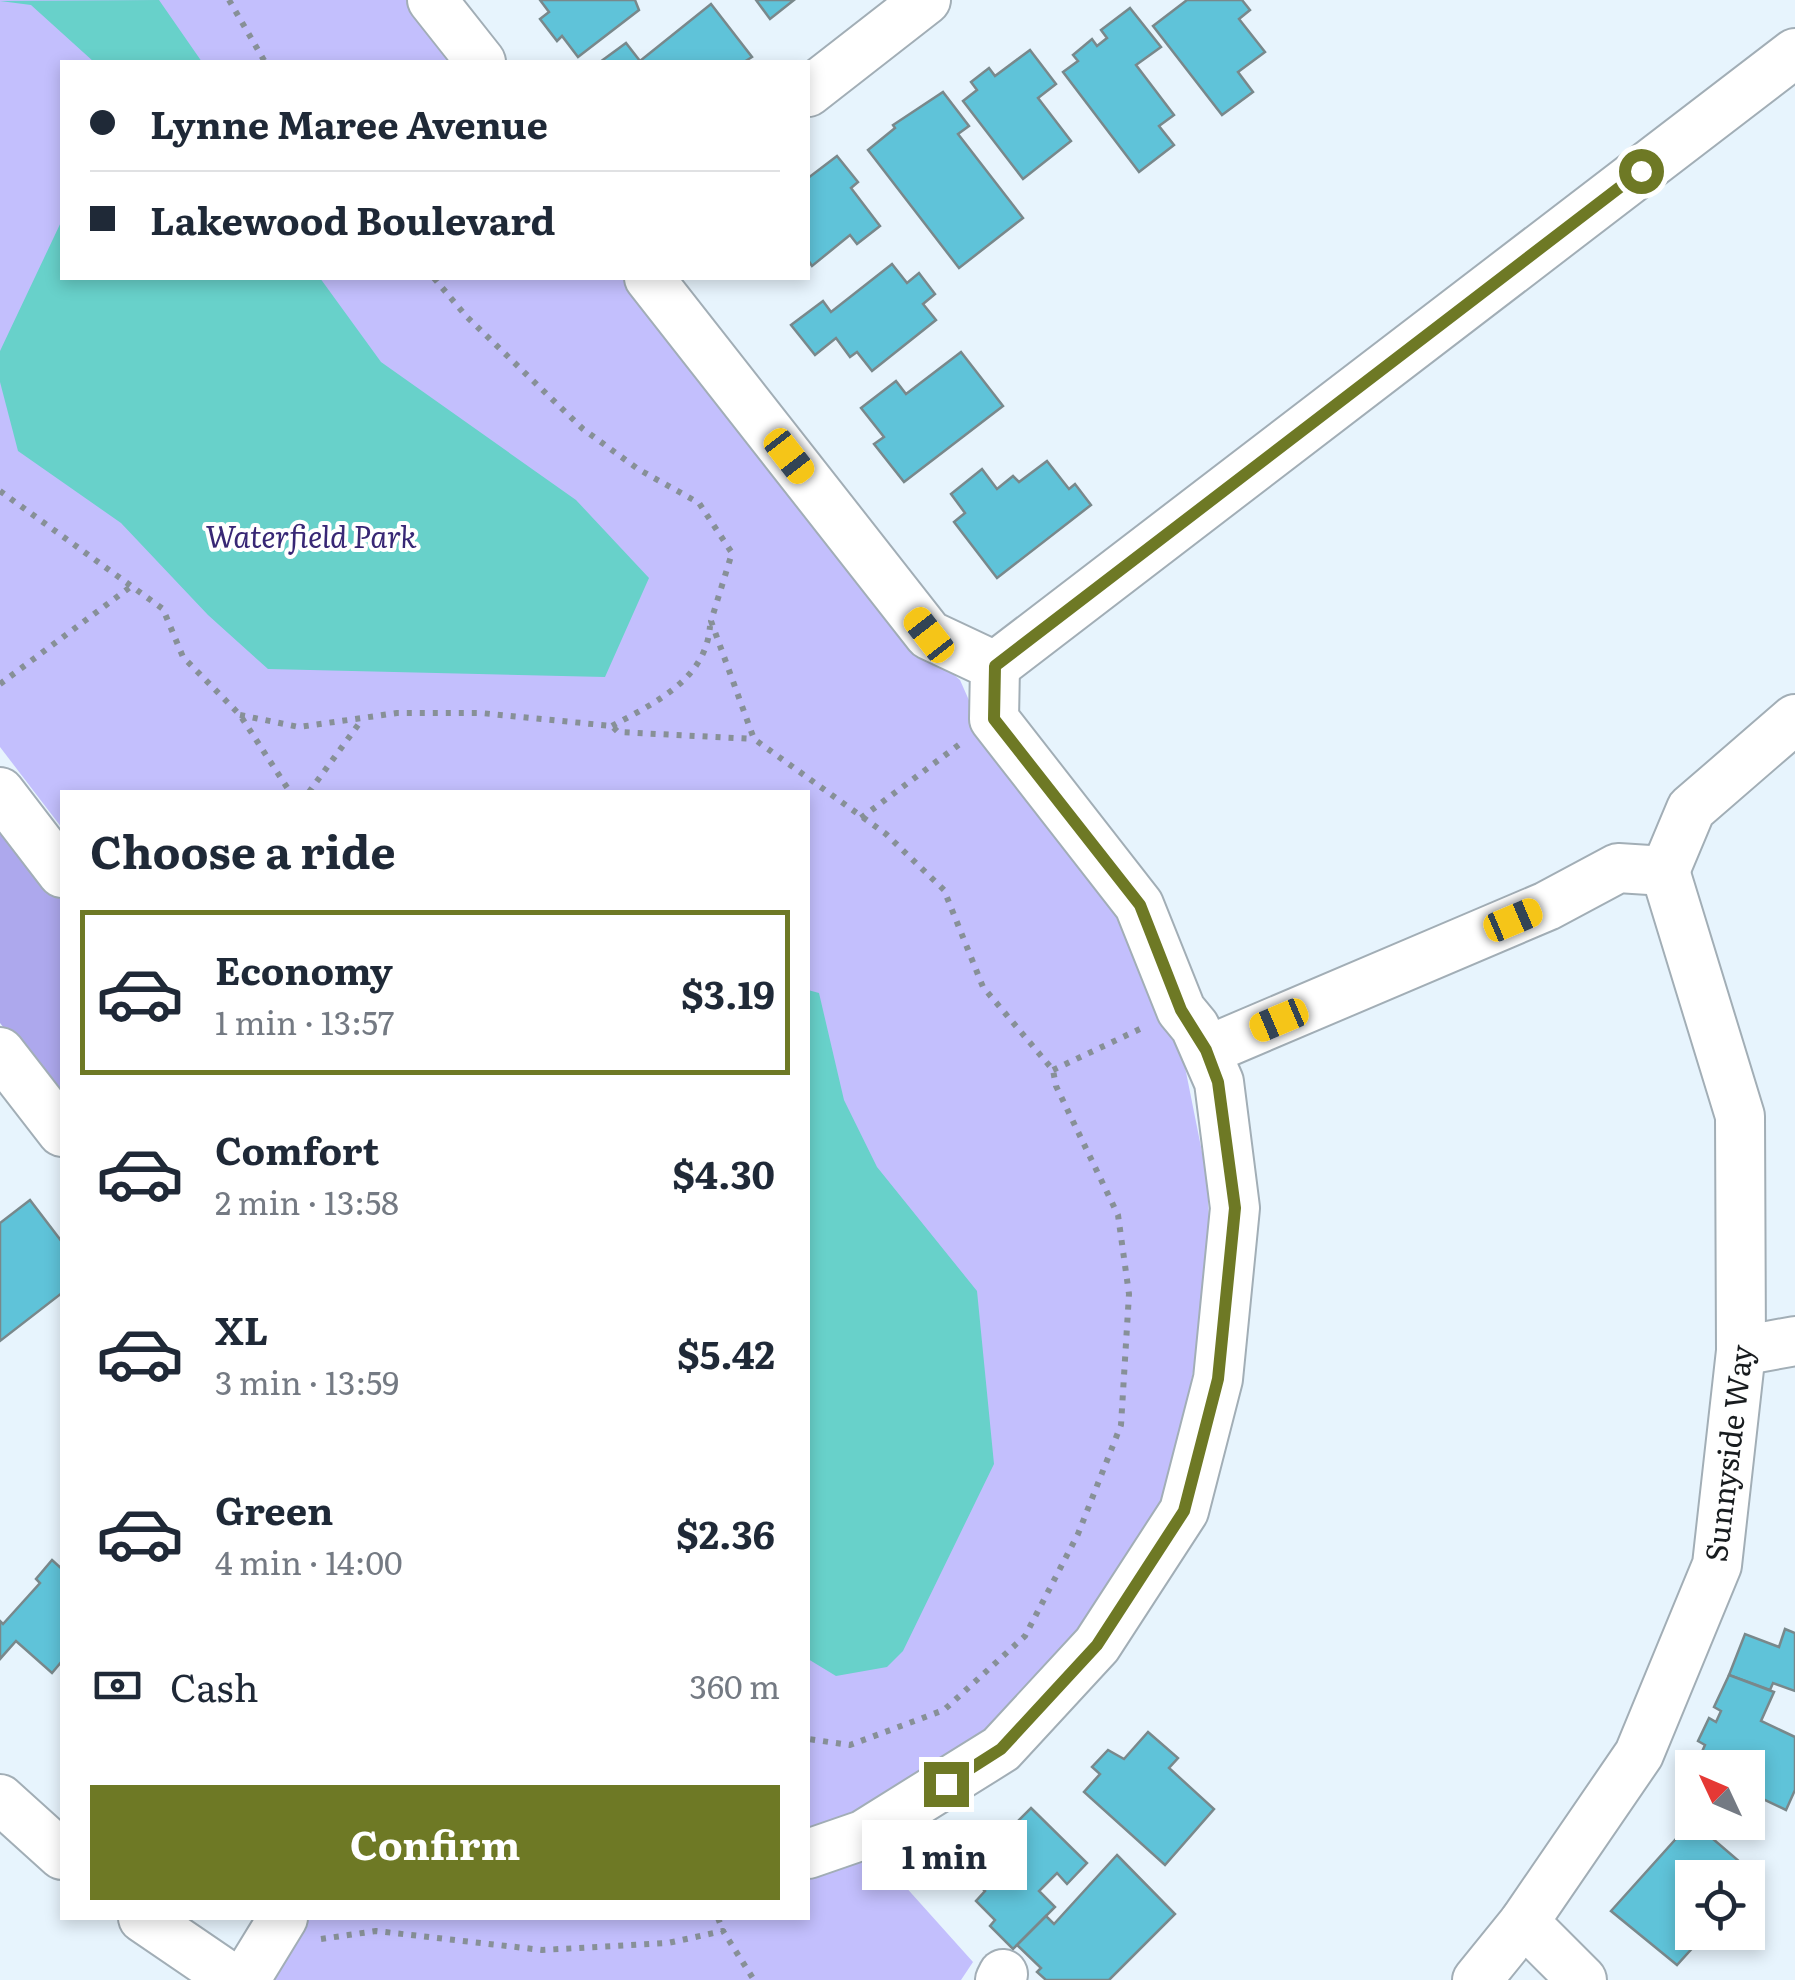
<!DOCTYPE html>
<html lang="en">
<head>
<meta charset="utf-8">
<style>
  :root { --surface:#fff; --page:#f6f6f7; --text:#1f2937; --muted:#747a83; --line:#e0e1e3; --accent:#6e7925 }
  body { margin:0; font-family:Literata,serif; background:var(--page); color:var(--text); height:100vh; display:flex; flex-direction:column; font-size:38px; white-space:nowrap }
  * { box-sizing:border-box; margin:0 }
  p { font-size:32px; color:var(--muted) }
  .icon { flex:none; width:55px; height:55px; fill:none; stroke:currentColor; stroke-width:2; stroke-linecap:round; stroke-linejoin:round }
  .map { position:relative; flex:1; overflow:hidden }
  .sheet { position:absolute; left:60px; top:790px; width:750px; height:1130px; display:flex; flex-direction:column; background:var(--surface); border-radius:0px; box-shadow:0 5px 15px #0003 }
  .sheet>* { flex:none }
  .hud { position:absolute; left:60px; top:60px; width:750px; height:220px; border-radius:0px; box-shadow:0 5px 15px #0003; display:grid; align-content:center; height:220px; padding:0 30px; background:var(--surface) }
  .needle { width:65px; rotate:314deg }
  .tools { position:absolute; left:1675px; top:1750px; display:grid; gap:20px }
  .tools a { display:grid; place-items:center; width:90px; height:90px; border-radius:0px; background:var(--surface); box-shadow:0 5px 15px #0003; font-size:50px }
  .end { position:absolute; width:45px; height:45px; margin:-22px; border:12px solid #6e7925; background:#fff; box-shadow:0 0 0 5px #fff }
  .from { border-radius:50% }
  .bubble { position:absolute; height:70px; border-radius:0px; background:var(--surface); box-shadow:0 5px 15px #0003; font-size:32px; font-weight:700; line-height:70px; text-align:center }
  .car { position:absolute; width:30px; height:60px; margin:-30px -15px; border-radius:12px; box-shadow:0 0 8px 2px #0007; background:linear-gradient(#f5c518 24%,#345 0 40%,#f5c518 0 76%,#345 0 86%,#f5c518 0) }
  .hud b { display:flex; align-items:center; gap:35px; height:95px; font-size:38px }
  .hud b+b { border-top:2px solid var(--line) }
  .hud i { width:25px; height:25px; background:var(--text) }
  ul { padding:0; list-style:none }
  li { display:flex; align-items:center; gap:30px; height:165px; margin:0 20px 15px; padding:0 10px; border:5px solid transparent; border-radius:0px }
  li div { flex:1 }
  li b { display:block; font-size:38px }
  li em { font-style:normal; font-weight:700 }
  li.current { border-color:var(--accent) }
  li>.icon { width:90px; height:90px; stroke-width:1.5 }
  h2 { padding:0 30px; font-size:45px; line-height:120px }
  .pay { display:flex; align-items:center; gap:25px; height:110px; padding:0 30px; font-size:38px }
  .pay p { margin-inline-start:auto }
  .cta { display:flex; gap:20px; margin-top:auto; padding:20px 30px }
  .cta a { flex:1; height:115px; border-radius:0px; background:var(--accent); color:#fff; font-size:40px; font-weight:700; line-height:115px; text-align:center }
  .map>svg:first-child { display:block }
  .green { fill:#c3bffd }
  .forest { fill:#ada8ed }
  .water { fill:#68d1ca }
  .building { fill:#5fc3d9; stroke:#79888b; stroke-width:2.5 }
  .lines { fill:none; stroke-linecap:round; stroke-linejoin:round }
  .street-casing { stroke:#a2aeb6; stroke-width:52 }
  .path { stroke:#879097; stroke-width:6; stroke-dasharray:5 8; stroke-linecap:butt }
  .street { stroke:#fff; stroke-width:48 }
  .route { stroke:#6e7925; stroke-width:12 }
  .labels { text-anchor:middle; dominant-baseline:central; stroke-width:8; stroke-linejoin:round; paint-order:stroke }
  .park-label { font-size:30px; font-style:italic; fill:#382775; stroke:#fff }
  .street-label { font-size:30px; fill:#181c1f; stroke:#fff }
</style>
</head>
<body>
<div class="map">
<svg width="1795" height="1980" viewBox="0 0 1795 1980">
  <rect width="100%" height="100%" fill="#e7f4fd"/>
  <!-- green -->
  <g class="green">
    <polygon points="0,0 410,0 459,62 62,62 62,278 625,278 891,621 960,680 987,741 1105,890 1172,1002 1207,1177 1212,1277 1165,1511 1086,1637 972,1747 860,1811 808,1832 808,792 62,792 62,828 0,747"/>
    <polygon points="877,1855 973,1962 961,1980 248,1980 293,1918 808,1918 808,1879"/>
  </g>
  <!-- forest -->
  <polygon class="forest" points="0,815 62,902 62,1102 0,1023"/>
  <!-- water -->
  <g class="water">
    <polygon points="159,0 202,62 94,62 31,5 0,1"/>
    <polygon points="62,220 62,278 320,278 381,362 576,500 649,578 605,677 268,669 208,615 121,523 18,451 0,382 0,351"/>
    <polygon points="808,990 819,993 844,1100 877,1167 977,1291 994,1464 903,1651 887,1667 836,1676 808,1659"/>
  </g>
  <!-- building -->
  <g class="building">
    <polygon points="540,0 635,0 639,10 578,57 562,36 557,41 540,19 549,12"/>
    <polygon points="756,0 794,0 770,19"/>
    <polygon points="1187,0 1242,0 1250,10 1239,19 1265,52 1238,72 1253,92 1222,115 1153,26"/>
    <polygon points="711,4 752,57 744,62 600,62 626,43 640,61"/>
    <polygon points="1130,8 1161,47 1136,65 1174,115 1159,126 1174,145 1139,172 1063,72 1078,61 1073,55 1092,39 1097,46 1107,38 1101,30"/>
    <polygon points="1030,50 1056,84 1038,98 1071,141 1023,179 963,101 977,90 971,82 989,68 995,76"/>
    <polygon points="943,92 969,126 958,134 1023,218 959,268 868,150 895,128 893,125"/>
    <polygon points="837,156 858,182 851,188 880,226 857,244 850,235 812,266 808,260 808,178"/>
    <polygon points="892,264 907,283 919,273 935,294 923,304 936,320 872,371 857,352 850,357 836,338 815,355 791,325 823,301 831,312"/>
    <polygon points="961,352 1003,406 904,482 874,444 884,437 861,408 896,381 906,394"/>
    <polygon points="1047,461 1069,489 1075,484 1091,505 997,578 954,522 965,513 951,494 982,469 997,489 1013,476 1019,482"/>
    <polygon points="30,1200 62,1242 62,1293 0,1341 0,1223"/>
    <polygon points="52,1560 62,1569 62,1661 52,1673 16,1641 0,1659 0,1621 3,1624 40,1583 36,1579"/>
    <polygon points="1785,1629 1795,1633 1795,1691 1773,1683 1770,1690 1729,1675 1745,1634 1779,1647"/>
    <polygon points="1729,1675 1774,1692 1761,1721 1795,1737 1795,1790 1786,1810 1748,1792 1748,1768 1695,1767 1705,1745 1698,1741 1709,1718 1716,1722 1721,1711 1714,1707"/>
    <polygon points="1148,1732 1178,1758 1169,1768 1214,1809 1165,1865 1084,1792 1100,1774 1092,1767 1108,1750 1124,1759"/>
    <polygon points="1031,1808 1087,1863 1067,1884 1057,1873 1039,1891 1055,1907 1013,1949 990,1926 995,1920 976,1901 985,1891 974,1880 1019,1835 1012,1827"/>
    <polygon points="1692,1821 1747,1868 1738,1878 1692,1878 1692,1932 1706,1933 1677,1965 1611,1911"/>
    <polygon points="1117,1855 1175,1914 1109,1980 1046,1980 1037,1972 1041,1968 1017,1945 1046,1916 1054,1924"/>
  </g>
  <g class="lines">
    <defs>
      <g id="street">
        <polyline points="432,0 481,62"/>
        <polyline points="808,92 926,0"/>
        <polyline points="649,278 929,635 995,666 994,719 1139,905 1181,1010 1195,1027 1219,1082 1235,1208 1218,1379 1184,1511 1097,1645 1001,1749 863,1835 808,1854"/>
        <polyline points="995,666 1795,53"/>
        <polyline points="0,792 62,873"/>
        <polyline points="1206,1051 1547,906 1618,868 1665,871 1691,809 1795,719"/>
        <polyline points="0,1052 62,1132"/>
        <polyline points="1741,1351 1795,1341"/>
        <polyline points="0,1799 62,1855"/>
        <polyline points="143,1918 234,1980"/>
        <polyline points="1524,1922 1582,1980"/>
        <polyline points="245,1980 283,1918"/>
        <polyline points="1000,1980 1003,1974"/>
        <polyline points="1477,1980 1524,1922 1639,1754 1717,1565 1741,1351 1740,1116 1665,871"/>
      </g>
    </defs>
    <!-- street casing -->
    <use href="#street" class="street-casing"/>
    <!-- path -->
    <g class="path">
      <polyline points="229,0 265,62"/>
      <polyline points="434,278 466,316 583,429 638,469 699,503 732,553 711,621 754,739 886,834 944,890 983,987 1053,1070 1056,1086 1118,1215 1129,1294 1121,1425 1078,1534 1025,1636 944,1710 850,1745 808,1739"/>
      <polyline points="0,491 163,609 183,657 240,715 290,792"/>
      <polyline points="0,684 133,585"/>
      <polyline points="240,715 299,727 397,713 481,713 612,726 618,732 754,739"/>
      <path d="M 612,726 C 654,703 706,680 710,626"/>
      <polyline points="309,792 361,721"/>
      <polyline points="861,818 960,744"/>
      <polyline points="1053,1070 1142,1028"/>
      <polyline points="718,1918 723,1931"/>
      <polyline points="321,1939 376,1931 542,1950 668,1943 723,1931 754,1980"/>
    </g>
    <!-- street -->
    <use href="#street" class="street"/>
  </g>
  <g class="lines">
    <!-- route -->
    <polyline class="route" points="946,1784 1001,1749 1097,1645 1184,1511 1218,1379 1235,1208 1218,1082 1206,1050 1181,1010 1140,905 994,719 995,666 1641,171"/>
  </g>
  <g class="labels">
    <!-- park labels -->
    <g class="park-label">
      <text x="311" y="535">Waterfield Park</text>
    </g>
    <!-- street labels -->
    <g class="street-label">
      <text transform="translate(1727 1453) rotate(-83)">Sunnyside Way</text>
    </g>
  </g>
</svg>
<div class="tools">
<a><svg class="needle" viewBox="-14 -14 28 28"><path d="M0-13l5 13h-10z" fill="#e53935"/><path d="M0 13l5-13h-10z" fill="#747a83"/></svg></a>
<a><svg class="icon" aria-label="locate" viewBox="0 0 24 24"><circle cx="12" cy="12" r="6"/><path d="M12 2v4M12 18v4M2 12h4M18 12h4"/></svg></a>
</div>
<i class="end from" style="left:1641px;top:171px"></i>
<i class="end" style="left:946px;top:1784px"></i>
<div class="bubble" style="left:862px;top:1820px;width:165px">1 min</div>
<i class="car" style="left:789px;top:456px;rotate:142deg"></i>
<i class="car" style="left:929px;top:635px;rotate:322deg"></i>
<i class="car" style="left:1513px;top:920px;rotate:67deg"></i>
<i class="car" style="left:1279px;top:1020px;rotate:247deg"></i>
<div class="hud">
<b><i class="from"></i>Lynne Maree Avenue</b>
<b><i></i>Lakewood Boulevard</b>
</div>
<section class="sheet">
<h2>Choose a ride</h2>
<ul>
<li class="current"><svg class="icon" aria-label="car" viewBox="0 0 24 24"><path d="M5 17H2v-5l4-1 3-4h7l3 4 3 1v5h-3M9 17h6M6 11h13"/><circle cx="7" cy="17" r="2"/><circle cx="17" cy="17" r="2"/></svg><div><b>Economy</b><p>1 min · 13:57</p></div><em>$3.19</em></li>
<li><svg class="icon" aria-label="car" viewBox="0 0 24 24"><path d="M5 17H2v-5l4-1 3-4h7l3 4 3 1v5h-3M9 17h6M6 11h13"/><circle cx="7" cy="17" r="2"/><circle cx="17" cy="17" r="2"/></svg><div><b>Comfort</b><p>2 min · 13:58</p></div><em>$4.30</em></li>
<li><svg class="icon" aria-label="car" viewBox="0 0 24 24"><path d="M5 17H2v-5l4-1 3-4h7l3 4 3 1v5h-3M9 17h6M6 11h13"/><circle cx="7" cy="17" r="2"/><circle cx="17" cy="17" r="2"/></svg><div><b>XL</b><p>3 min · 13:59</p></div><em>$5.42</em></li>
<li><svg class="icon" aria-label="car" viewBox="0 0 24 24"><path d="M5 17H2v-5l4-1 3-4h7l3 4 3 1v5h-3M9 17h6M6 11h13"/><circle cx="7" cy="17" r="2"/><circle cx="17" cy="17" r="2"/></svg><div><b>Green</b><p>4 min · 14:00</p></div><em>$2.36</em></li>
</ul>
<div class="pay"><svg class="icon" aria-label="cash" viewBox="0 0 24 24"><path d="M3 7h18v10H3z"/><circle cx="12" cy="12" r="2"/></svg>Cash<p>360 m</p></div>
<div class="cta"><a>Confirm</a></div>
</section>
</div>
</body>
</html>
